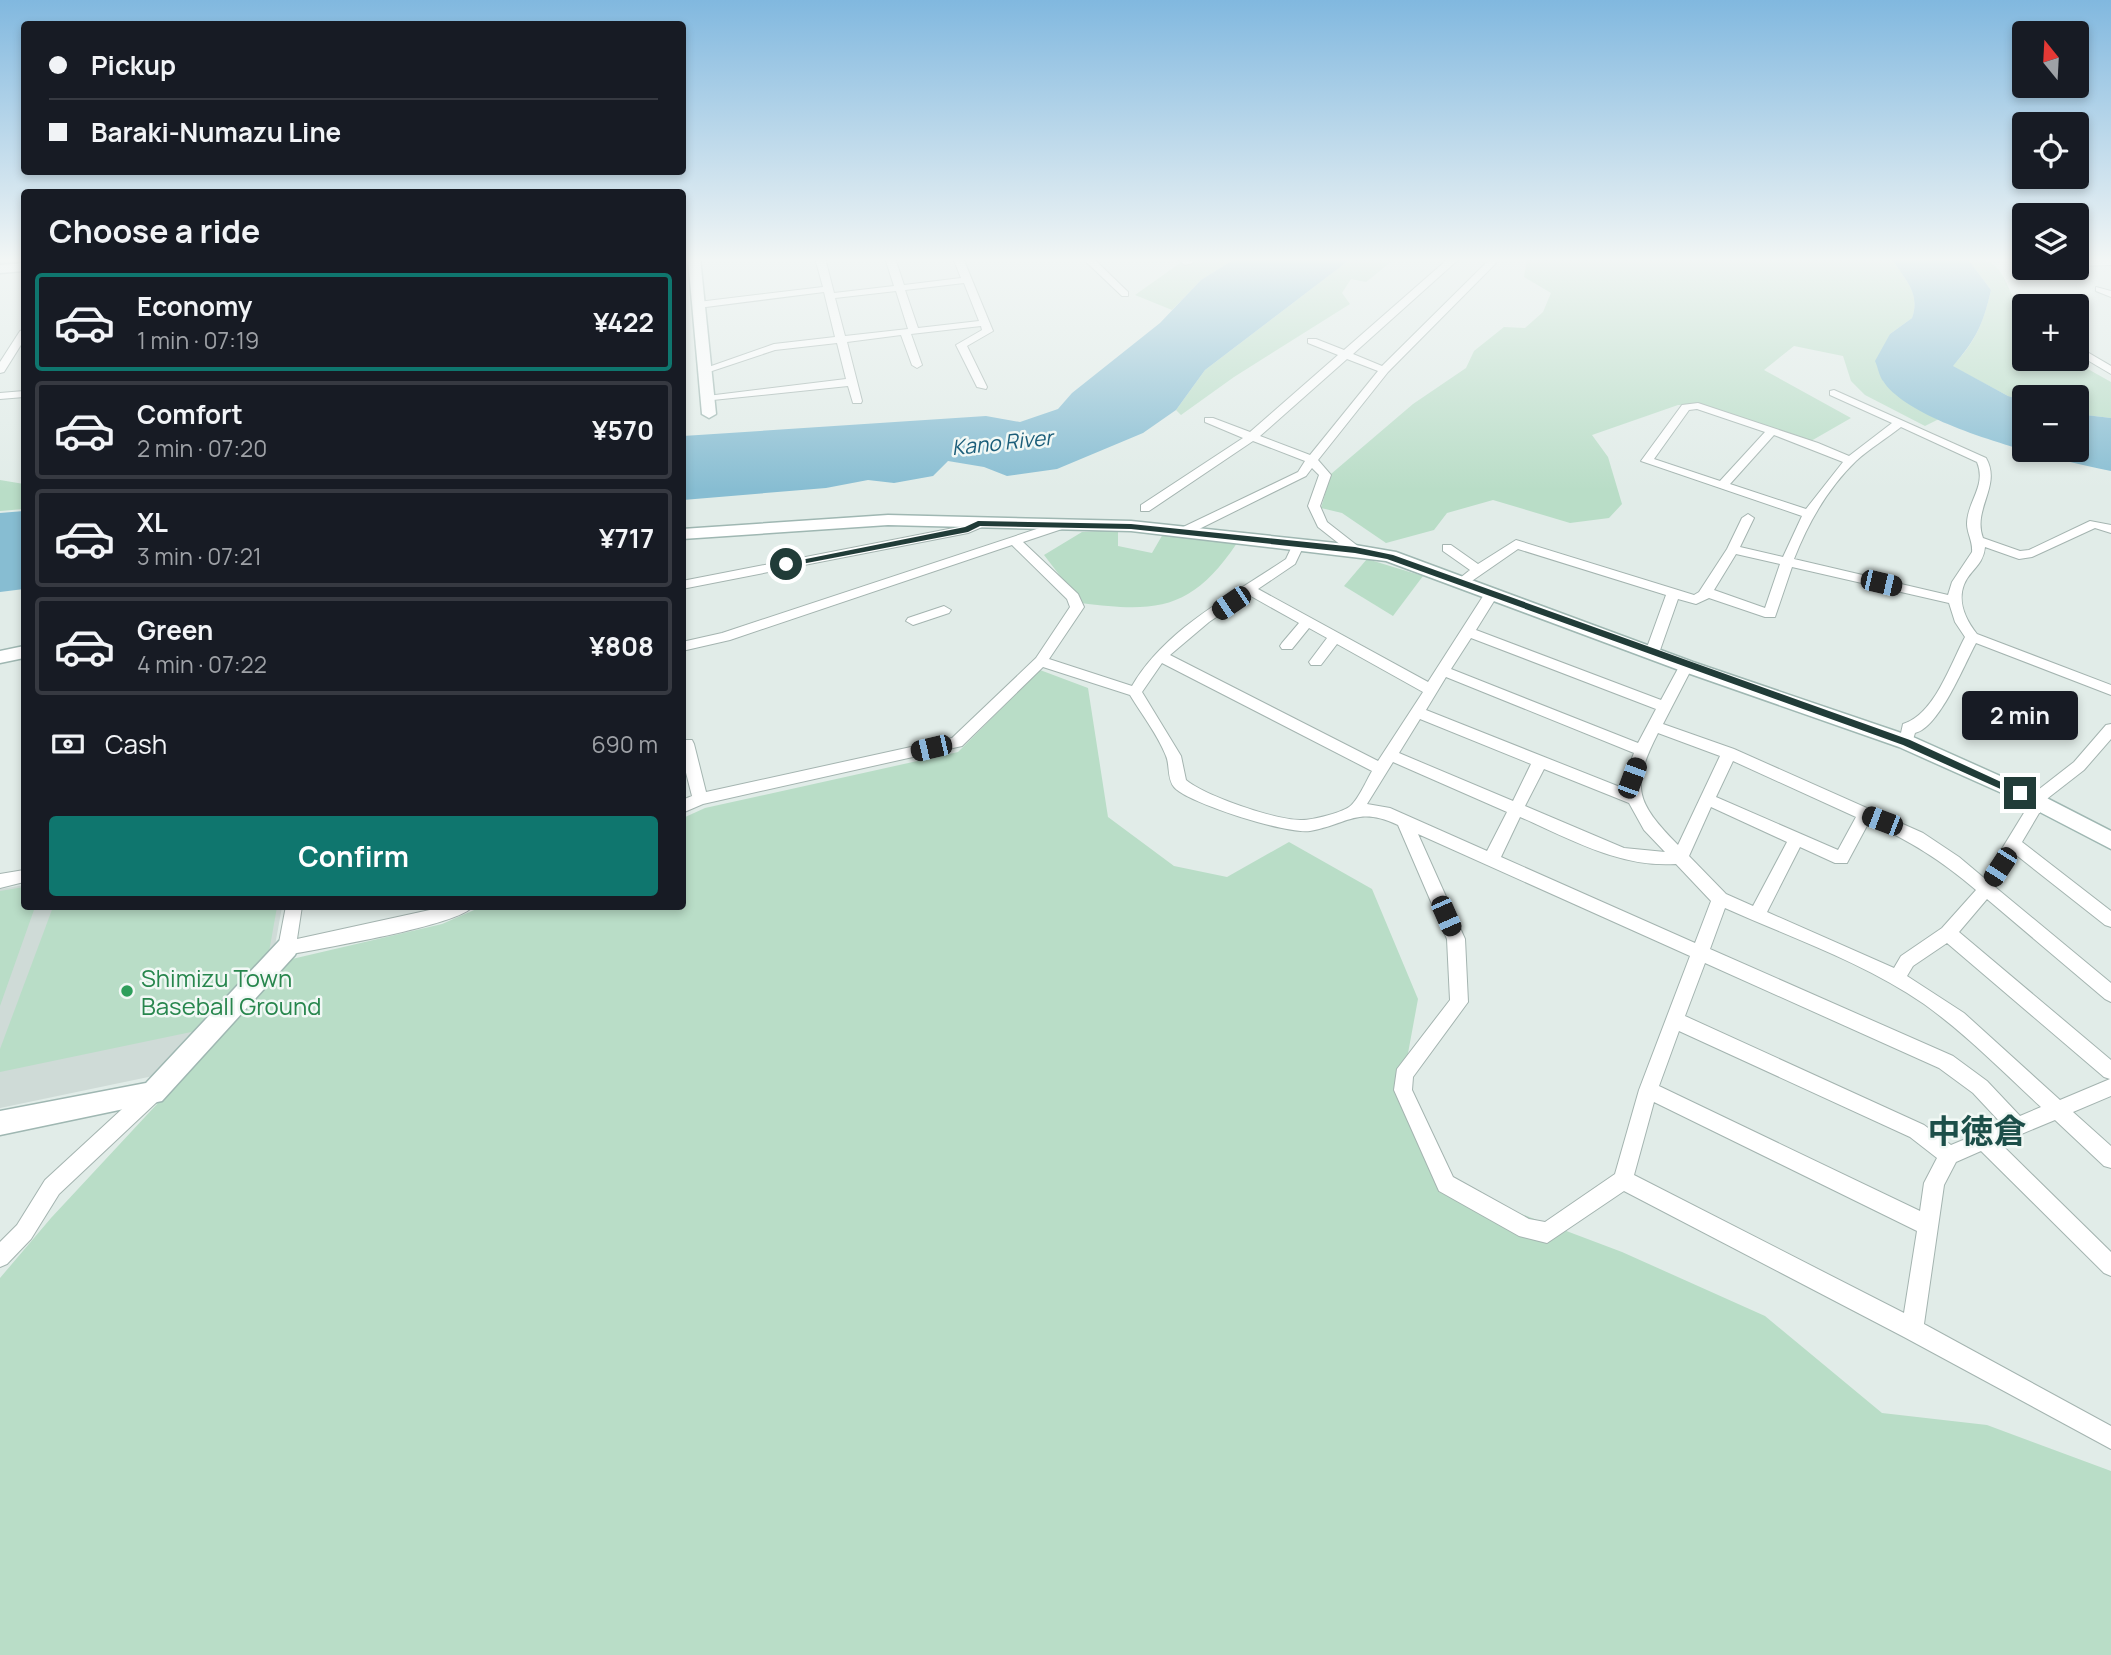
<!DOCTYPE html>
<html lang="en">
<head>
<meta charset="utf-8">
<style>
  :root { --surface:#171b24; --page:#242831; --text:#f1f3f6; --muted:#9ea1a6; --line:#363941; --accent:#0f766e }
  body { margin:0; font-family:Manrope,"Noto Sans JP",sans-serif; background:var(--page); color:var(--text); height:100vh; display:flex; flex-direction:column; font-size:26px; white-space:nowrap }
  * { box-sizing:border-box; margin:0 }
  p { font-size:23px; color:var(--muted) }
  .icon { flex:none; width:38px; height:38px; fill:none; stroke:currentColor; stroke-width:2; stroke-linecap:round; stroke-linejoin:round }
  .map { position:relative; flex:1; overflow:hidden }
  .details { position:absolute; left:21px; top:189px; width:665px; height:721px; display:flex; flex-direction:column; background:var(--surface); border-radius:7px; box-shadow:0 4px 10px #0003 }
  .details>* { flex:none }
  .banner { position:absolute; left:21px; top:21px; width:665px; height:154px; border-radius:7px; box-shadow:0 4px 10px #0003; display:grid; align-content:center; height:154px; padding:0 28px; background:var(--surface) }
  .needle { width:46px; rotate:342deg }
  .tools { position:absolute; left:2012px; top:21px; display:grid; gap:14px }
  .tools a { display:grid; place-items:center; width:77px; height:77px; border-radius:7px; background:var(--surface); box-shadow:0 4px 10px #0003; font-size:35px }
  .end { position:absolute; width:32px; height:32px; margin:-16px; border:9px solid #213c38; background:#fff; box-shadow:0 0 0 4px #fff }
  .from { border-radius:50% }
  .bubble { position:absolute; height:49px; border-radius:7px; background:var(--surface); box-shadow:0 4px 10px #0003; font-size:23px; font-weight:700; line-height:49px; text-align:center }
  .car { position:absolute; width:21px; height:42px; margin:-21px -10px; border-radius:9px; box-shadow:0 0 5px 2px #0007; background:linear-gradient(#222 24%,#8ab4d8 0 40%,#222 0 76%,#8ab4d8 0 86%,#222 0) }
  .banner b { display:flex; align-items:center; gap:24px; height:66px; font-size:26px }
  .banner b+b { border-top:2px solid var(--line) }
  .banner i { width:18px; height:18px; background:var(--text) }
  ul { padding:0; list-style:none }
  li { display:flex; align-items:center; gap:21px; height:98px; margin:0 14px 10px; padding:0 14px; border:4px solid var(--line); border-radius:7px }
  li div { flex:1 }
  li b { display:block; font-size:26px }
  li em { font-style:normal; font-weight:700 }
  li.current { border-color:var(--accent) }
  li>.icon { width:63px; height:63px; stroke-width:1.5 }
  h2 { padding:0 28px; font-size:32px; line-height:84px }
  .pay { display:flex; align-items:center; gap:18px; height:77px; padding:0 28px; font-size:26px }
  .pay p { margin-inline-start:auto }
  .action { display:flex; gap:14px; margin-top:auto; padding:14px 28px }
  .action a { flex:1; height:80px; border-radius:7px; background:var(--accent); color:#fff; font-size:28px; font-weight:700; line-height:80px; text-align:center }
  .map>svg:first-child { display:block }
  .built { fill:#cfdbd7 }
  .green { fill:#b9ddc7 }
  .water { fill:#87bdd2 }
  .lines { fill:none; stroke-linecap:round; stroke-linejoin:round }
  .street-casing { stroke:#a4b4b0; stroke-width:2 }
  .secondary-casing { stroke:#9fb7b2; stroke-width:3 }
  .street { fill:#fff; fill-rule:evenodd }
  .secondary { fill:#fff; fill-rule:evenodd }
  .route { fill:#213c38 }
  .leisure-dot { fill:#2e9e5b; stroke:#f1f8f5; stroke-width:2.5 }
  .labels { text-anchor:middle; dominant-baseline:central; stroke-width:5; stroke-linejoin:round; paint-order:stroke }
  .far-water-label { font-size:21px; font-style:italic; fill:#1a5d79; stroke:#f1f8f5 }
  .leisure-label { font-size:24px; fill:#27864d; stroke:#f1f8f5; text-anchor:start }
  .near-quarter-label { font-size:33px; font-weight:bold; fill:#1c4f49; stroke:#f1f8f5 }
</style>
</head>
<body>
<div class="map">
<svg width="2111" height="1655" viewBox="0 0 2111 1655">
  <rect width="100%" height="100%" fill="#e1ece8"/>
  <!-- built -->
  <polygon class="built" points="24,885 24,906 282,907 274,951 158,1075 0,1108 0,889"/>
  <!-- green -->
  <g class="green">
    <polygon points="1187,258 1236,258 1201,280 1172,310 1135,295"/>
    <polygon points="1352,258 1396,258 1366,282 1351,279 1342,293 1350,304 1234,377 1181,415 1176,410 1205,370"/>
    <path d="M 1527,258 L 1891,258 C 1904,278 1921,293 1912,318 L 1890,334 L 1883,381 L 1903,400 L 1939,419 L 1925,426 L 1865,395 L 1851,381 L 1843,356 L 1794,346 L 1764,370 L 1851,418 L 1811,441 L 1699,405 L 1678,405 L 1592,435 L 1608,457 L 1622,504 L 1609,518 L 1570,523 L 1493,500 L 1447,513 L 1434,530 L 1386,543 L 1342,513 L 1321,508 L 1331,474 L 1413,404 L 1466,368 L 1474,351 L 1504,327 L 1525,328 L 1543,312 L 1551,293 L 1524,277 Z"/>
    <path d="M 1967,258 C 2010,258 2001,288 2025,314 L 2025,359 L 2070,359 L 2111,382 L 2111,418 L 2077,414 L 2077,397 L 2025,397 L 2025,401 L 2008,396 L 1952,366 C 1975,344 1984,321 1991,290 Z"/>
    <polygon points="0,480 24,484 24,509 0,511"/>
    <path d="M 1118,530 L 1118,546 L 1152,553 L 1163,534 L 1237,543 C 1192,610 1157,613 1081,603 L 1044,555 L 1082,532 Z"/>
    <polygon points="1367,559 1423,576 1393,616 1344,586"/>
    <polygon points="1040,670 1088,688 1108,817 1174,866 1227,877 1289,842 1372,889 1418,999 1404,1075 1436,1165 1468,1194 1622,1252 1765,1316 1882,1413 1987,1425 2111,1471 2111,1655 0,1655 0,1278 51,1218 292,959 442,924 481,907 682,906 683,818 705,808 958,752"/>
    <polygon points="24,887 24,906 35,907 0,1006 0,891"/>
    <polygon points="53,907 277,907 269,952 196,1031 0,1072 0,1049"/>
  </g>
  <!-- water -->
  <g class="water">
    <polygon points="1236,258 1352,258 1205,370 1176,410 1143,433 1057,469 1007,476 984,467 948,461 933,476 894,483 868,480 826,488 683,500 683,436 986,416 1020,422 1058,409 1072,393 1160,323 1201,280"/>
    <path d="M 1891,258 L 1967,258 L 1991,290 C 1983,325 1976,339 1953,366 L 2008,396 L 2025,401 L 2025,450 L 2077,450 L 2077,414 L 2111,418 L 2111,471 C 2058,460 1913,427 1883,381 C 1879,376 1878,367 1875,361 L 1890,334 L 1912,318 C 1921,293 1904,278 1891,258 Z"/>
    <polygon points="24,511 24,589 0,592 0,513"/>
  </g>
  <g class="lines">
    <defs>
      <g id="street">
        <path d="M 815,258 L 825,258 L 834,293 L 894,286 L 885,258 L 895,258 L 904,285 L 961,278 L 953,258 L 963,258 L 993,331 L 967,346 L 987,387 L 986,389 L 977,387 L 956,345 L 982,330 L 981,326 L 911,334 L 922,365 L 917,368 L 912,365 L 901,335 L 847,342 L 862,401 L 861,403 L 853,403 L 848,386 L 703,401 L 702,399 L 707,396 L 846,379 L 837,343 L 775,350 L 709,372 L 700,370 L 774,344 L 835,337 L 824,292 L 698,308 L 693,305 L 698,302 L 823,287 ZM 964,283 L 979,321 L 918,328 L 905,290 ZM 896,291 L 908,329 L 845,336 L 835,298 Z"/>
        <polygon points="1082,258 1093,258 1128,292 1128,296 1122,296"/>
        <polygon points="1177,258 1188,258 1193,263 1185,265"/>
        <path d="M 1449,258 L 1460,258 L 1353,354 L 1382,366 L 1491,258 L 1501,258 L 1388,372 L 1318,460 L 1331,475 L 1320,506 L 1327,522 L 1359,547 L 1359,553 L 1351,553 L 1318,527 L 1308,506 L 1319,475 L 1312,468 L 1306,476 L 1187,535 L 1179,535 L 1179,529 L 1298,472 L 1305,461 L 1253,441 L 1149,511 L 1141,511 L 1141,505 L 1243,438 L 1205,422 L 1205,418 L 1213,418 L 1250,432 L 1338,355 L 1308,343 L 1308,339 L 1316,339 L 1344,350 ZM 1347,359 L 1378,371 L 1310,455 L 1260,436 Z"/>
        <polygon points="2018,258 2025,258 2025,262"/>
        <polygon points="2111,259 2111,265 2077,266 2077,260"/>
        <polygon points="2096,287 2111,291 2111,297 2096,291"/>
        <polygon points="24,330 24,340 4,372 0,373 0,362 20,331"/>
        <polygon points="2077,346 2111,366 2111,374 2077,354"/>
        <path d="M 1834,390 L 1986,458 C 2002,486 1972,509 1983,538 L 2020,551 L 2029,550 L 2090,521 L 2111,525 L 2111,533 L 2095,528 L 2032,557 L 2019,559 L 1985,547 C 1984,558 1979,564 1972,572 C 1954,592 1962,615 1977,634 L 2111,685 L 2111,695 L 1976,643 C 1964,665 1939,728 1915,733 L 1911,746 L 1906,747 L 1899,742 L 1903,724 C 1934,715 1950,665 1965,637 L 1955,622 L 1949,603 L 1792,567 L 1775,617 L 1765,617 L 1709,598 L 1696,604 L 1678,599 L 1659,653 L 1652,658 L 1645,653 L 1666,595 L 1518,549 L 1466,585 L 1461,586 L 1455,582 L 1470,570 L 1443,551 L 1443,545 L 1451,545 L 1478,564 L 1516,540 L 1694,595 L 1699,592 L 1727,549 L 1742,518 L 1748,514 L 1754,518 L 1740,547 L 1783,557 L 1802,516 L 1641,461 L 1682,405 L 1698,403 L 1818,443 L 1849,456 L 1892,423 L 1830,395 L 1830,391 ZM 1697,409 L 1765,432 L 1720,481 L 1654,459 L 1689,410 ZM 1901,427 L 1977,462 C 1987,486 1967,501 1967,524 C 1967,533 1973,542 1972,552 L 1952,582 L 1948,595 L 1794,559 C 1808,523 1828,488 1856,461 C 1870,448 1886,439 1901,427 ZM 1774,435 L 1843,462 L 1806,509 L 1730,484 ZM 1736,554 L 1780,564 L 1765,608 L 1714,590 Z"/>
        <polygon points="24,391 24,397 0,399 0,393"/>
        <polygon points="978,520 982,521 982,527 968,533 682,589 682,581 964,526"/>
        <path d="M 1061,521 L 1067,525 L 1065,528 L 1023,542 L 1078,594 L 1084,607 L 1049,659 L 1132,686 C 1166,628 1231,596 1286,559 L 1294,542 L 1298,541 L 1304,545 L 1295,564 L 1258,589 L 1428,682 L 1487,590 L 1497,590 L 1499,593 L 1476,630 L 1661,700 L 1681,663 L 1691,663 L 1693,666 L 1663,724 L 1734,749 L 1923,833 L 1959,857 L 1984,878 L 2038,790 L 2074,762 L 2106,725 L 2111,724 L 2111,739 L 2084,770 L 2048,798 L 2022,842 L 2111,911 L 2111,927 L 2105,925 L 2015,854 L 1995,887 L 2111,983 L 2111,1002 L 2105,999 L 1987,899 L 1959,932 L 2111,1060 L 2111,1096 L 2073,1112 L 2111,1146 L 2111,1168 L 2104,1166 L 2055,1120 L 2000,1143 L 2111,1252 L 2111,1276 L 2104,1273 L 1981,1151 L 1956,1162 L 1944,1185 L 1924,1324 L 2111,1426 L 2111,1449 L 1904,1337 L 1624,1191 L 1547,1243 L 1519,1236 L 1439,1191 L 1394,1090 L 1397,1069 L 1450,1000 L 1447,939 L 1398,825 C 1357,806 1349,824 1310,831 C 1289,835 1187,803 1174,787 C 1167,779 1170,765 1166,756 C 1158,735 1142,715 1130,695 L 1043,667 L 962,746 L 703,804 L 682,813 L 682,800 L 692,796 L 682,757 L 682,740 L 692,740 L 694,744 L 706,792 L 952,738 L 1036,658 L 1070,607 L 1067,599 L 1012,545 L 730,640 L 682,651 L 682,642 L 722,633 ZM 1249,595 L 1299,623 L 1282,643 L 1280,646 L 1282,649 L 1292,649 L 1309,628 L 1327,638 L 1309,662 L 1311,665 L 1321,665 L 1337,644 L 1423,692 L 1378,761 L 1170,655 L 1209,622 ZM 1471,638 L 1656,709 L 1638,743 L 1451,669 ZM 1162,663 L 1372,771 C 1366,781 1358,801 1349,807 C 1340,813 1313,820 1302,820 C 1278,821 1205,796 1186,780 L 1181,756 L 1142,692 ZM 1446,677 L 1634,753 L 1624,778 L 1625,789 L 1426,710 ZM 1420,719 L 1531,764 L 1513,801 L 1399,753 ZM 1658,733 L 1720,756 L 1678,845 C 1636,802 1630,788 1658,733 ZM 1733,761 L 1856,817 L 1838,850 L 1716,797 ZM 1393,762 L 1507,812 L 1487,851 L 1390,808 L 1367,804 ZM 1544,769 L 1629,803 L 1644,830 L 1665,852 L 1624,848 L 1525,806 ZM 1711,807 L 1787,842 L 1753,906 L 1726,894 L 1689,856 ZM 1520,817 C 1570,839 1620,868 1676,864 L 1711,901 L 1695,943 L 1501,857 ZM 1869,822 C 1910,841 1941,860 1976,890 L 1942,928 L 1901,956 L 1894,968 L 1767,912 L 1800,847 L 1835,863 L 1847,863 ZM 1418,834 L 1690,956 L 1639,1090 L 1615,1174 L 1545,1222 L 1529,1219 L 1453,1177 L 1412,1090 L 1413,1077 L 1468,1002 L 1465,939 ZM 1725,908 C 1792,938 1863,962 1924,1004 C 1966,1034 2003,1072 2041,1107 L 2020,1116 L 1987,1081 L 1953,1056 L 1710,949 ZM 1947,943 L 2104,1077 L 2110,1079 L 2060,1100 L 1964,1013 L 1907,976 L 1913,966 ZM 1705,963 L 1939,1068 L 1973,1093 L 2002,1124 L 1951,1145 L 1924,1125 L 1685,1016 ZM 1679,1031 L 1910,1137 L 1937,1158 L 1924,1183 L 1920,1211 L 1659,1086 ZM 1654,1102 L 1917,1231 L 1904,1313 L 1634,1175 Z"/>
        <polygon points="944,606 951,610 949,613 913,625 906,621 908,618"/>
        <polygon points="24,870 24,882 0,888 0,874"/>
        <path d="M 286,906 L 302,906 L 297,939 L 448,906 L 473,906 C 462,925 317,949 287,955 L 281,953 L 278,948 Z"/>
        <polygon points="153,1084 160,1087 162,1093 160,1099 59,1194 31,1239 7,1264 0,1267 0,1242 17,1225 45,1180 146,1087"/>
      </g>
      <g id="secondary">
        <polygon points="688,258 700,258 716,414 709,418 702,414"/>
        <polygon points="24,263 24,271 0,273 0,265"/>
        <polygon points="888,515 1131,521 1355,545 1396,552 1693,662 1913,737 2027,788 2111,831 2111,849 2013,798 1899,747 1679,670 1386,561 1131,531 888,525 682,539 682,529"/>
        <polygon points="24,646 24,658 0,663 0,651"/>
        <polygon points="287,938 295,941 298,948 295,955 162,1101 0,1135 0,1111 146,1083 279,941"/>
      </g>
    </defs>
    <!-- street casing -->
    <use href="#street" class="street-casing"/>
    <!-- secondary casing -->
    <use href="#secondary" class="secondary-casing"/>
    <!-- street -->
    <use href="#street" class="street"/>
    <!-- secondary -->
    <use href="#secondary" class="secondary"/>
  </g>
  <!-- sky -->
  <linearGradient id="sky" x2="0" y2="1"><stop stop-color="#81b8df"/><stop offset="0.53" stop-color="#f2f6f5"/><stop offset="1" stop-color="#f2f6f5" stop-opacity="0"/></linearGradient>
  <rect width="2111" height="490" fill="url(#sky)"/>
  <!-- route -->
  <polygon class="route" points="978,521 1131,524 1355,547 1393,555 1910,740 2025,793 2016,796 1903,745 1387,559 1355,553 1131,529 980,526 968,532 786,567 781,564 965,527"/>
  <!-- markers -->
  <circle class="leisure-dot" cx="127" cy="991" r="7"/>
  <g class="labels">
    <!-- far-water labels -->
    <g class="far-water-label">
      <text transform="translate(1002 442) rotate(-6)">Kano River</text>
    </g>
    <!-- leisure labels -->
    <g class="leisure-label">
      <text x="141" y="977">Shimizu Town<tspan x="141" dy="28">Baseball Ground</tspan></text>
    </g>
    <!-- near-quarter labels -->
    <g class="near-quarter-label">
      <text x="1977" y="1130">中徳倉</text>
    </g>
  </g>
</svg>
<div class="tools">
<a><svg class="needle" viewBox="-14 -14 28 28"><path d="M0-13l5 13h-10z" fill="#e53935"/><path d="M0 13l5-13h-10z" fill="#9ea1a6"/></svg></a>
<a><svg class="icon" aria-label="locate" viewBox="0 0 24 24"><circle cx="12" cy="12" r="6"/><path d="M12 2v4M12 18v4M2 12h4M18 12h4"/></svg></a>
<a><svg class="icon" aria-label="layers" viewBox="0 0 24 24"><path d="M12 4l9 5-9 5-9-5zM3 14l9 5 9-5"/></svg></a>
<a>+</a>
<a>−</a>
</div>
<i class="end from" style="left:786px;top:564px"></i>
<i class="end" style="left:2020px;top:793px"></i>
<div class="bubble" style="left:1962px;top:691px;width:116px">2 min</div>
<i class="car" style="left:1881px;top:583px;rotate:103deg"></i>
<i class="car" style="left:1231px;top:603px;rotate:236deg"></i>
<i class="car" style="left:931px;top:748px;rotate:257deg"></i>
<i class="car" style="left:1632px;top:778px;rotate:20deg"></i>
<i class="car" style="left:1882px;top:821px;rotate:291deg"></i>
<i class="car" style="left:2000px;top:867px;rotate:213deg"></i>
<i class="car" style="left:1446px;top:916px;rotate:156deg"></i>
<div class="banner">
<b><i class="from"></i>Pickup</b>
<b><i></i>Baraki-Numazu Line</b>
</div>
<section class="details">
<h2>Choose a ride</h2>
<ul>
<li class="current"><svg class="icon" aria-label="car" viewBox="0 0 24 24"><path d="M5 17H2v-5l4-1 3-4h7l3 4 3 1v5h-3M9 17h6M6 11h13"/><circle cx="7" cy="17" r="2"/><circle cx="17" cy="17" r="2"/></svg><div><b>Economy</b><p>1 min · 07:19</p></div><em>¥422</em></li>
<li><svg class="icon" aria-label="car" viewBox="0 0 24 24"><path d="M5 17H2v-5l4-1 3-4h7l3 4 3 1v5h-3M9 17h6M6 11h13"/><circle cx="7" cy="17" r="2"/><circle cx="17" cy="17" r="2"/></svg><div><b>Comfort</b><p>2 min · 07:20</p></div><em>¥570</em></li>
<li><svg class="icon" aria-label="car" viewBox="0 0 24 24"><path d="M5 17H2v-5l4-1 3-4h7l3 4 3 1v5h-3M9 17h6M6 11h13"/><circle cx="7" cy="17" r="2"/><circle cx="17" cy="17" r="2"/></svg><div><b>XL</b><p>3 min · 07:21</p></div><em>¥717</em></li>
<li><svg class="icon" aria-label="car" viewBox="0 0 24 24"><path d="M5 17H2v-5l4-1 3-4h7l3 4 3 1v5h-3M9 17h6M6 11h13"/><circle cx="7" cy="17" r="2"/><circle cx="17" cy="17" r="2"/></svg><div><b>Green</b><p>4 min · 07:22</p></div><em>¥808</em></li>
</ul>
<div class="pay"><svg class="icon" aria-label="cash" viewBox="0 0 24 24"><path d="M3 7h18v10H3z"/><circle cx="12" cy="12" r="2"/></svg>Cash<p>690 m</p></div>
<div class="action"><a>Confirm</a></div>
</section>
</div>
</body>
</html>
